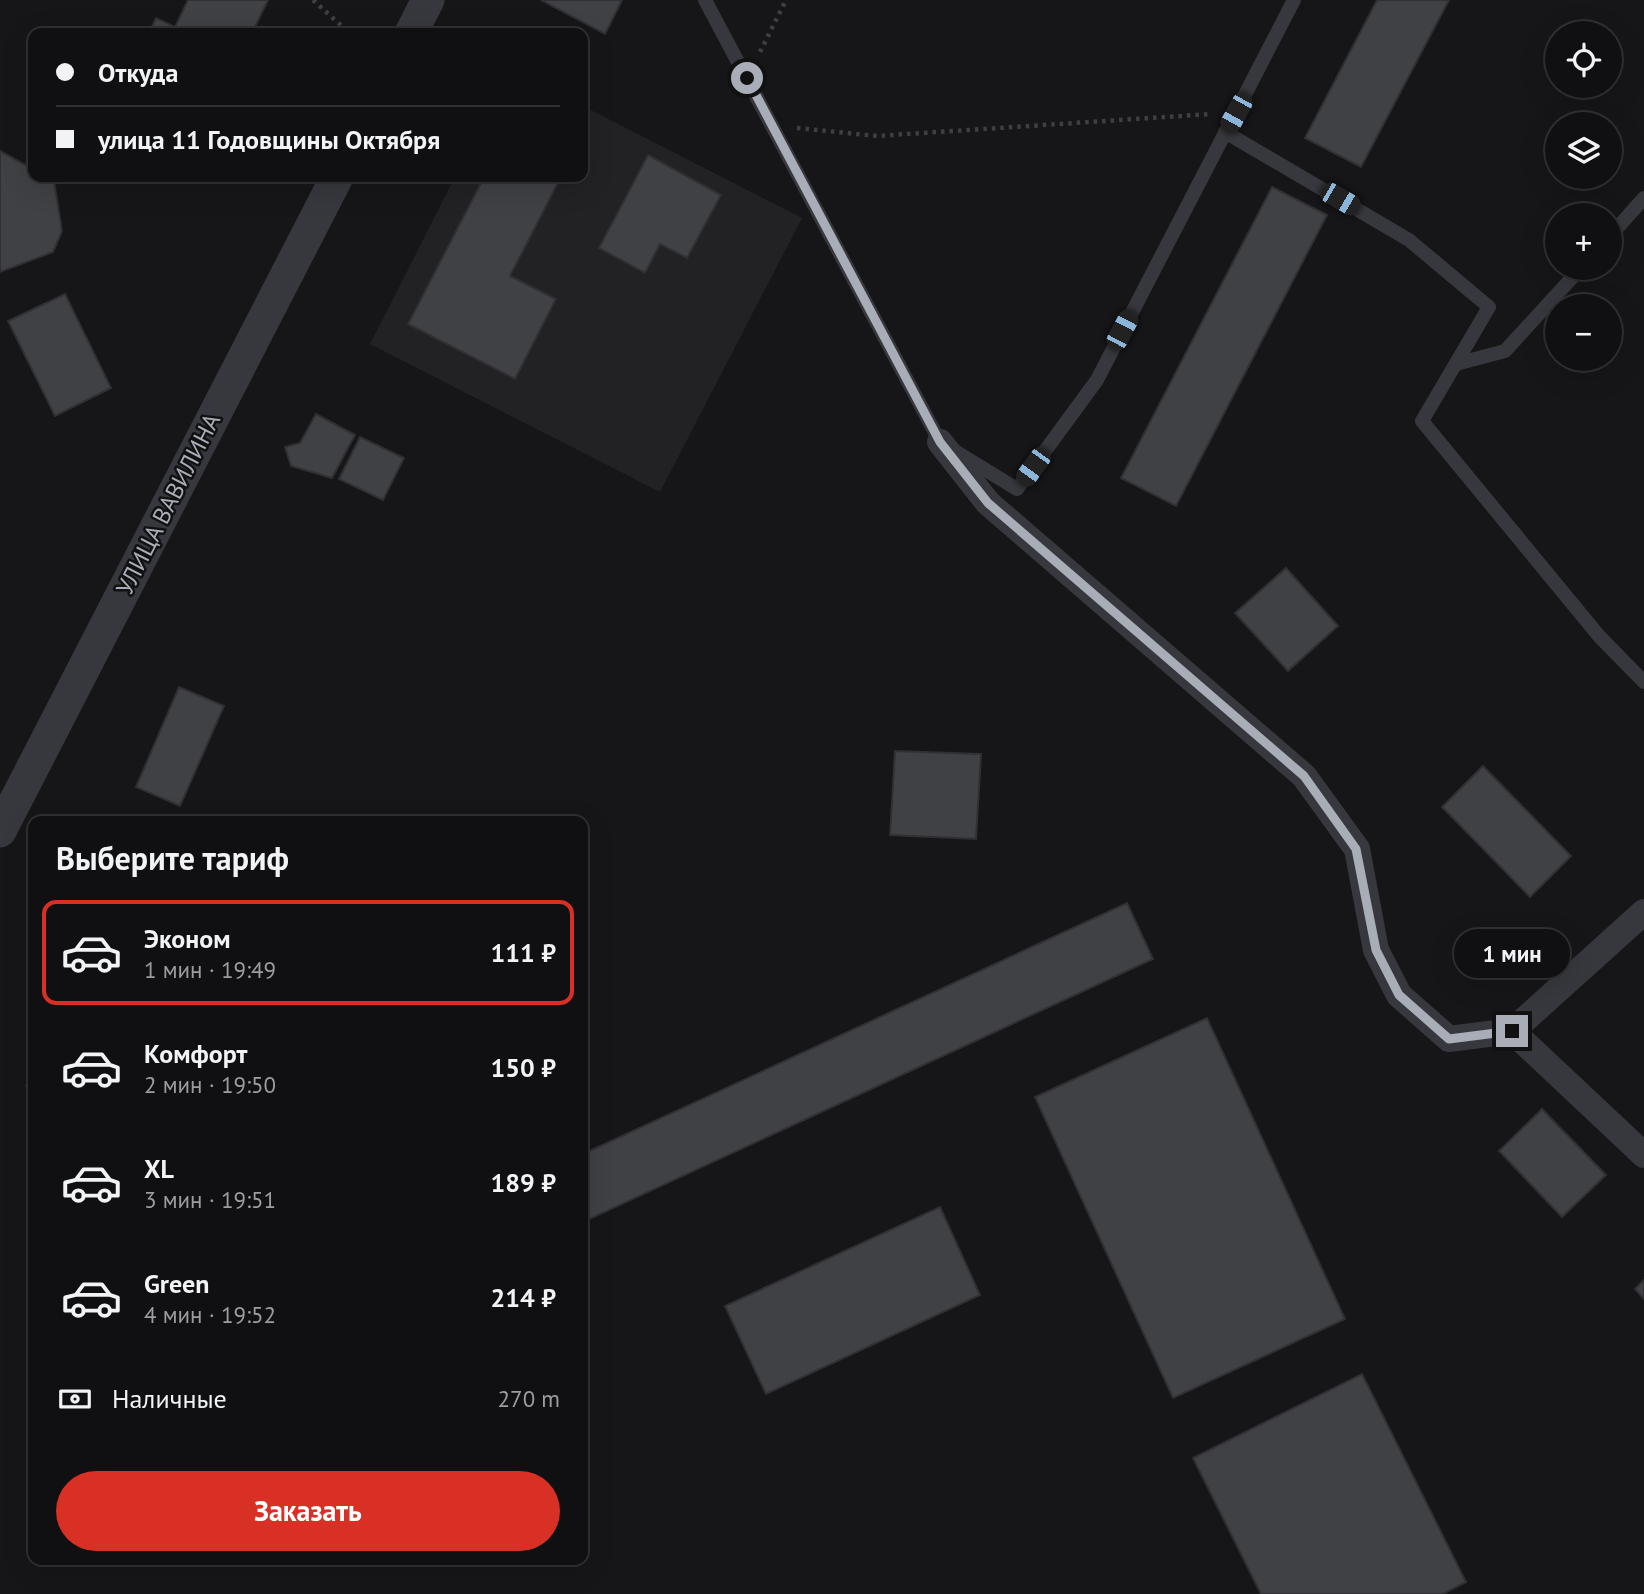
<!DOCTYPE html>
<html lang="ru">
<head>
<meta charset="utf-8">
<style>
  :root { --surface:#101012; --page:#19191b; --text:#f1f3f6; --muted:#9c9d9f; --line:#303032; --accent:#d93025 }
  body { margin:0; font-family:"PT Sans",sans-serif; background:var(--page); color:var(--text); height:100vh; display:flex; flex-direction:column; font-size:26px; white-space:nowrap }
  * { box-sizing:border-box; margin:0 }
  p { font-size:23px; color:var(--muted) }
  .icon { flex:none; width:38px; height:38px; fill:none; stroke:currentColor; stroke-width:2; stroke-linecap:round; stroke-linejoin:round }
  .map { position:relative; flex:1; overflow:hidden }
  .panel { position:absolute; left:28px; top:816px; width:560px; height:749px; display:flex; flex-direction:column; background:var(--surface); border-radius:14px; box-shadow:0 7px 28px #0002,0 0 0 2px var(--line) }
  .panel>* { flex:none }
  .top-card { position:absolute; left:28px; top:28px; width:560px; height:154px; border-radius:14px; box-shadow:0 7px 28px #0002,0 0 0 2px var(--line); display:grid; align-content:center; height:154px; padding:0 28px; background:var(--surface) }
  .fabs { position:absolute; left:1545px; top:21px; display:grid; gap:14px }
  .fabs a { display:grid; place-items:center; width:77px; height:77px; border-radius:50%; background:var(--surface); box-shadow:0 7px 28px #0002,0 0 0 2px var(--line); font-size:35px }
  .end { position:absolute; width:32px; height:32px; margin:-16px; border:9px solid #a8adb8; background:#111; box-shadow:0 0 0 4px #111 }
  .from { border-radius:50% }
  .bubble { position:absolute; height:49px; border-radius:24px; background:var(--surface); box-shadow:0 7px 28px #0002,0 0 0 2px var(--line); font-size:23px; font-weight:700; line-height:49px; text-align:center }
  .car { position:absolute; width:21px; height:42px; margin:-21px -10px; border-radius:9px; box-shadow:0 0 5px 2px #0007; background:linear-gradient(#222 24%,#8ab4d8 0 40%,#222 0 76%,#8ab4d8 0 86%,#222 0) }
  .top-card b { display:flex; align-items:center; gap:24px; height:66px; font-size:26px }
  .top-card b+b { border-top:2px solid var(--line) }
  .top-card i { width:18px; height:18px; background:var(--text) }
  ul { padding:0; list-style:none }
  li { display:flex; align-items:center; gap:21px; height:105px; margin:0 14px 10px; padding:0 14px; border:4px solid transparent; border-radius:14px }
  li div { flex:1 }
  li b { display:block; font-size:26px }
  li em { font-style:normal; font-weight:700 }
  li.selected { border-color:var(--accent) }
  li>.icon { width:63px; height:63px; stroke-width:1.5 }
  h2 { padding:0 28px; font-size:32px; line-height:84px }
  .pay { display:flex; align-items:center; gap:18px; height:77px; padding:0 28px; font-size:26px }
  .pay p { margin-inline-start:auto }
  .action { display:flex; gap:14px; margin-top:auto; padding:14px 28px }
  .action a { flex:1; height:80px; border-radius:42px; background:var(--accent); color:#fff; font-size:28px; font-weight:700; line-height:80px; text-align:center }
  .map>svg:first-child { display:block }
  .built { fill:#222225 }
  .building { fill:#404145; stroke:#303034; stroke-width:2 }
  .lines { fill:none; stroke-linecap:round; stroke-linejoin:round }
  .path { stroke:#3d3f44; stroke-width:4.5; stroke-dasharray:3.5 5; stroke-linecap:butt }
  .service { stroke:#37383d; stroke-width:14 }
  .minor { stroke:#37383d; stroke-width:26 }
  .tertiary { stroke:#37383d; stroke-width:33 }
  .route { stroke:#a8adb8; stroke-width:9 }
  .labels { text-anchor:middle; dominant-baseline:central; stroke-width:5; stroke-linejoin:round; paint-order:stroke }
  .street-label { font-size:24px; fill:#a8adb8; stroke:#111113 }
</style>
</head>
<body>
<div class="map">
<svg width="1644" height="1594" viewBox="0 0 1644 1594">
  <rect width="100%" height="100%" fill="#161618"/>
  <!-- built -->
  <polygon class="built" points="583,106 802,218 660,492 370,344 455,177 583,177"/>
  <!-- building -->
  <g class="building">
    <polygon points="188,0 268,0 252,33 149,33 156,18 175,27"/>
    <polygon points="541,0 622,0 605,34"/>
    <polygon points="1377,0 1449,0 1361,167 1305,138"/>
    <polygon points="0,151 33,169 33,177 46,177 54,181 62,231 53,252 0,272"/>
    <polygon points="648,155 721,195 687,258 660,244 645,273 599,248"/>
    <polygon points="484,177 561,177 510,276 556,299 515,379 408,324"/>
    <polygon points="1272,187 1327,215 1176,506 1121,478"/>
    <polygon points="65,294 111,388 55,416 8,321"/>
    <polygon points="316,414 355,435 332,478 291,466 285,447 300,443"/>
    <polygon points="360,437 404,458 383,500 339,479"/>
    <polygon points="1286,568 1338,626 1288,671 1235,613"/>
    <polygon points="179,687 224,706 180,806 136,787"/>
    <polygon points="895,751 981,754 976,839 890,835"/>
    <polygon points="1483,766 1571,856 1530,897 1442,807"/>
    <polygon points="1127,903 1153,959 583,1222 583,1154"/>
    <polygon points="1207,1018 1345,1319 1173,1398 1035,1097"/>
    <polygon points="33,1070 33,1089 26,1086"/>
    <polygon points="1542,1109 1606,1175 1562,1217 1499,1151"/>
    <polygon points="940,1207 980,1295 766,1394 725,1306"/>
    <polygon points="1644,1280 1644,1299 1635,1289"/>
    <polygon points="1362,1374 1466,1582 1443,1594 1261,1594 1193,1458"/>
  </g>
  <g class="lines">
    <!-- path -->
    <g class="path">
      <polyline points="313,0 345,29"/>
      <polyline points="760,52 786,0"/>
      <polyline points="797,128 877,136 1211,114"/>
    </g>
    <!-- service -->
    <g class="service">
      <polyline points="705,0 940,442 1017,489 1097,380 1294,0"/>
      <polyline points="1225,132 1409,240 1489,307 1422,421 1599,636 1644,682"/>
      <polyline points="1610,236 1644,198"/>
      <polyline points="1456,364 1505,351 1581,268"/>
    </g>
    <!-- minor -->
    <g class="minor">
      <polyline points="940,442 988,503 1304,776 1357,849 1376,950 1399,995 1449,1039 1512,1031 1644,1155"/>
      <polyline points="1512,1031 1644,912"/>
    </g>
    <!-- tertiary -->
    <g class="tertiary">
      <polyline points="411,33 428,0"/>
      <polyline points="0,831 337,177"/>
    </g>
  </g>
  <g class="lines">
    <!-- route -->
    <polyline class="route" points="747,78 940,442 988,503 1304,776 1356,849 1376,950 1399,995 1449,1039 1512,1031"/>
  </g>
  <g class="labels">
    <!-- street labels -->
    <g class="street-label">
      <text transform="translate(168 504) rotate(-63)">УЛИЦА ВАВИЛИНА</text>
    </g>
  </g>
</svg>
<div class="fabs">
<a><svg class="icon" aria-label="locate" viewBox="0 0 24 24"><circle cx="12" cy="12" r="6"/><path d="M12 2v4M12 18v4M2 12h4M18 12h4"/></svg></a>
<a><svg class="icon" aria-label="layers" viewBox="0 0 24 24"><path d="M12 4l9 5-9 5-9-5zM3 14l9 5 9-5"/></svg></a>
<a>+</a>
<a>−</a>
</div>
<i class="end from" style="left:747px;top:78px"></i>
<i class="end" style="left:1512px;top:1031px"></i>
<div class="bubble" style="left:1454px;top:929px;width:116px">1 мин</div>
<i class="car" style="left:1236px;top:113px;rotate:209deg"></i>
<i class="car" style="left:1340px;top:199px;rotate:120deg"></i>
<i class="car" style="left:1122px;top:330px;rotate:28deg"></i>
<i class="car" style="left:1033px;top:467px;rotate:216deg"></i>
<div class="top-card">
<b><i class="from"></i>Откуда</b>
<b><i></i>улица 11 Годовщины Октября</b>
</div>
<section class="panel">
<h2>Выберите тариф</h2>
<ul>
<li class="selected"><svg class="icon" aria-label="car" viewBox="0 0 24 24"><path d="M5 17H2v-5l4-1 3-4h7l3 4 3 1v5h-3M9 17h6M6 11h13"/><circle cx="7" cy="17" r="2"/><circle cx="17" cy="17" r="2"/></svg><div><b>Эконом</b><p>1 мин · 19:49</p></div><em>111 ₽</em></li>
<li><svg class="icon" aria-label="car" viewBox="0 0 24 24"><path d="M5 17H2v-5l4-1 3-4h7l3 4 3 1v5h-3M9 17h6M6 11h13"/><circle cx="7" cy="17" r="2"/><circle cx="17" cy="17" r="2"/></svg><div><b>Комфорт</b><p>2 мин · 19:50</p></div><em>150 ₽</em></li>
<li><svg class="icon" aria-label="car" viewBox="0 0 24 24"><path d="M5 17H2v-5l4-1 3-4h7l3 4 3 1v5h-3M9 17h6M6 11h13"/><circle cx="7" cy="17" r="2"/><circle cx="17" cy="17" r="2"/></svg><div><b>XL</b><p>3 мин · 19:51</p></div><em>189 ₽</em></li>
<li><svg class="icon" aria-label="car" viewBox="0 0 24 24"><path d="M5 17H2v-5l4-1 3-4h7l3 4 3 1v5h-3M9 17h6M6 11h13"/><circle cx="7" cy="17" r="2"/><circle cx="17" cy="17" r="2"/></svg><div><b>Green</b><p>4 мин · 19:52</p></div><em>214 ₽</em></li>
</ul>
<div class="pay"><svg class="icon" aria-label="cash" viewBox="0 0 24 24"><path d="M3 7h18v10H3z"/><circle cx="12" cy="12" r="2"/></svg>Наличные<p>270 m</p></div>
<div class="action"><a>Заказать</a></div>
</section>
</div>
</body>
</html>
